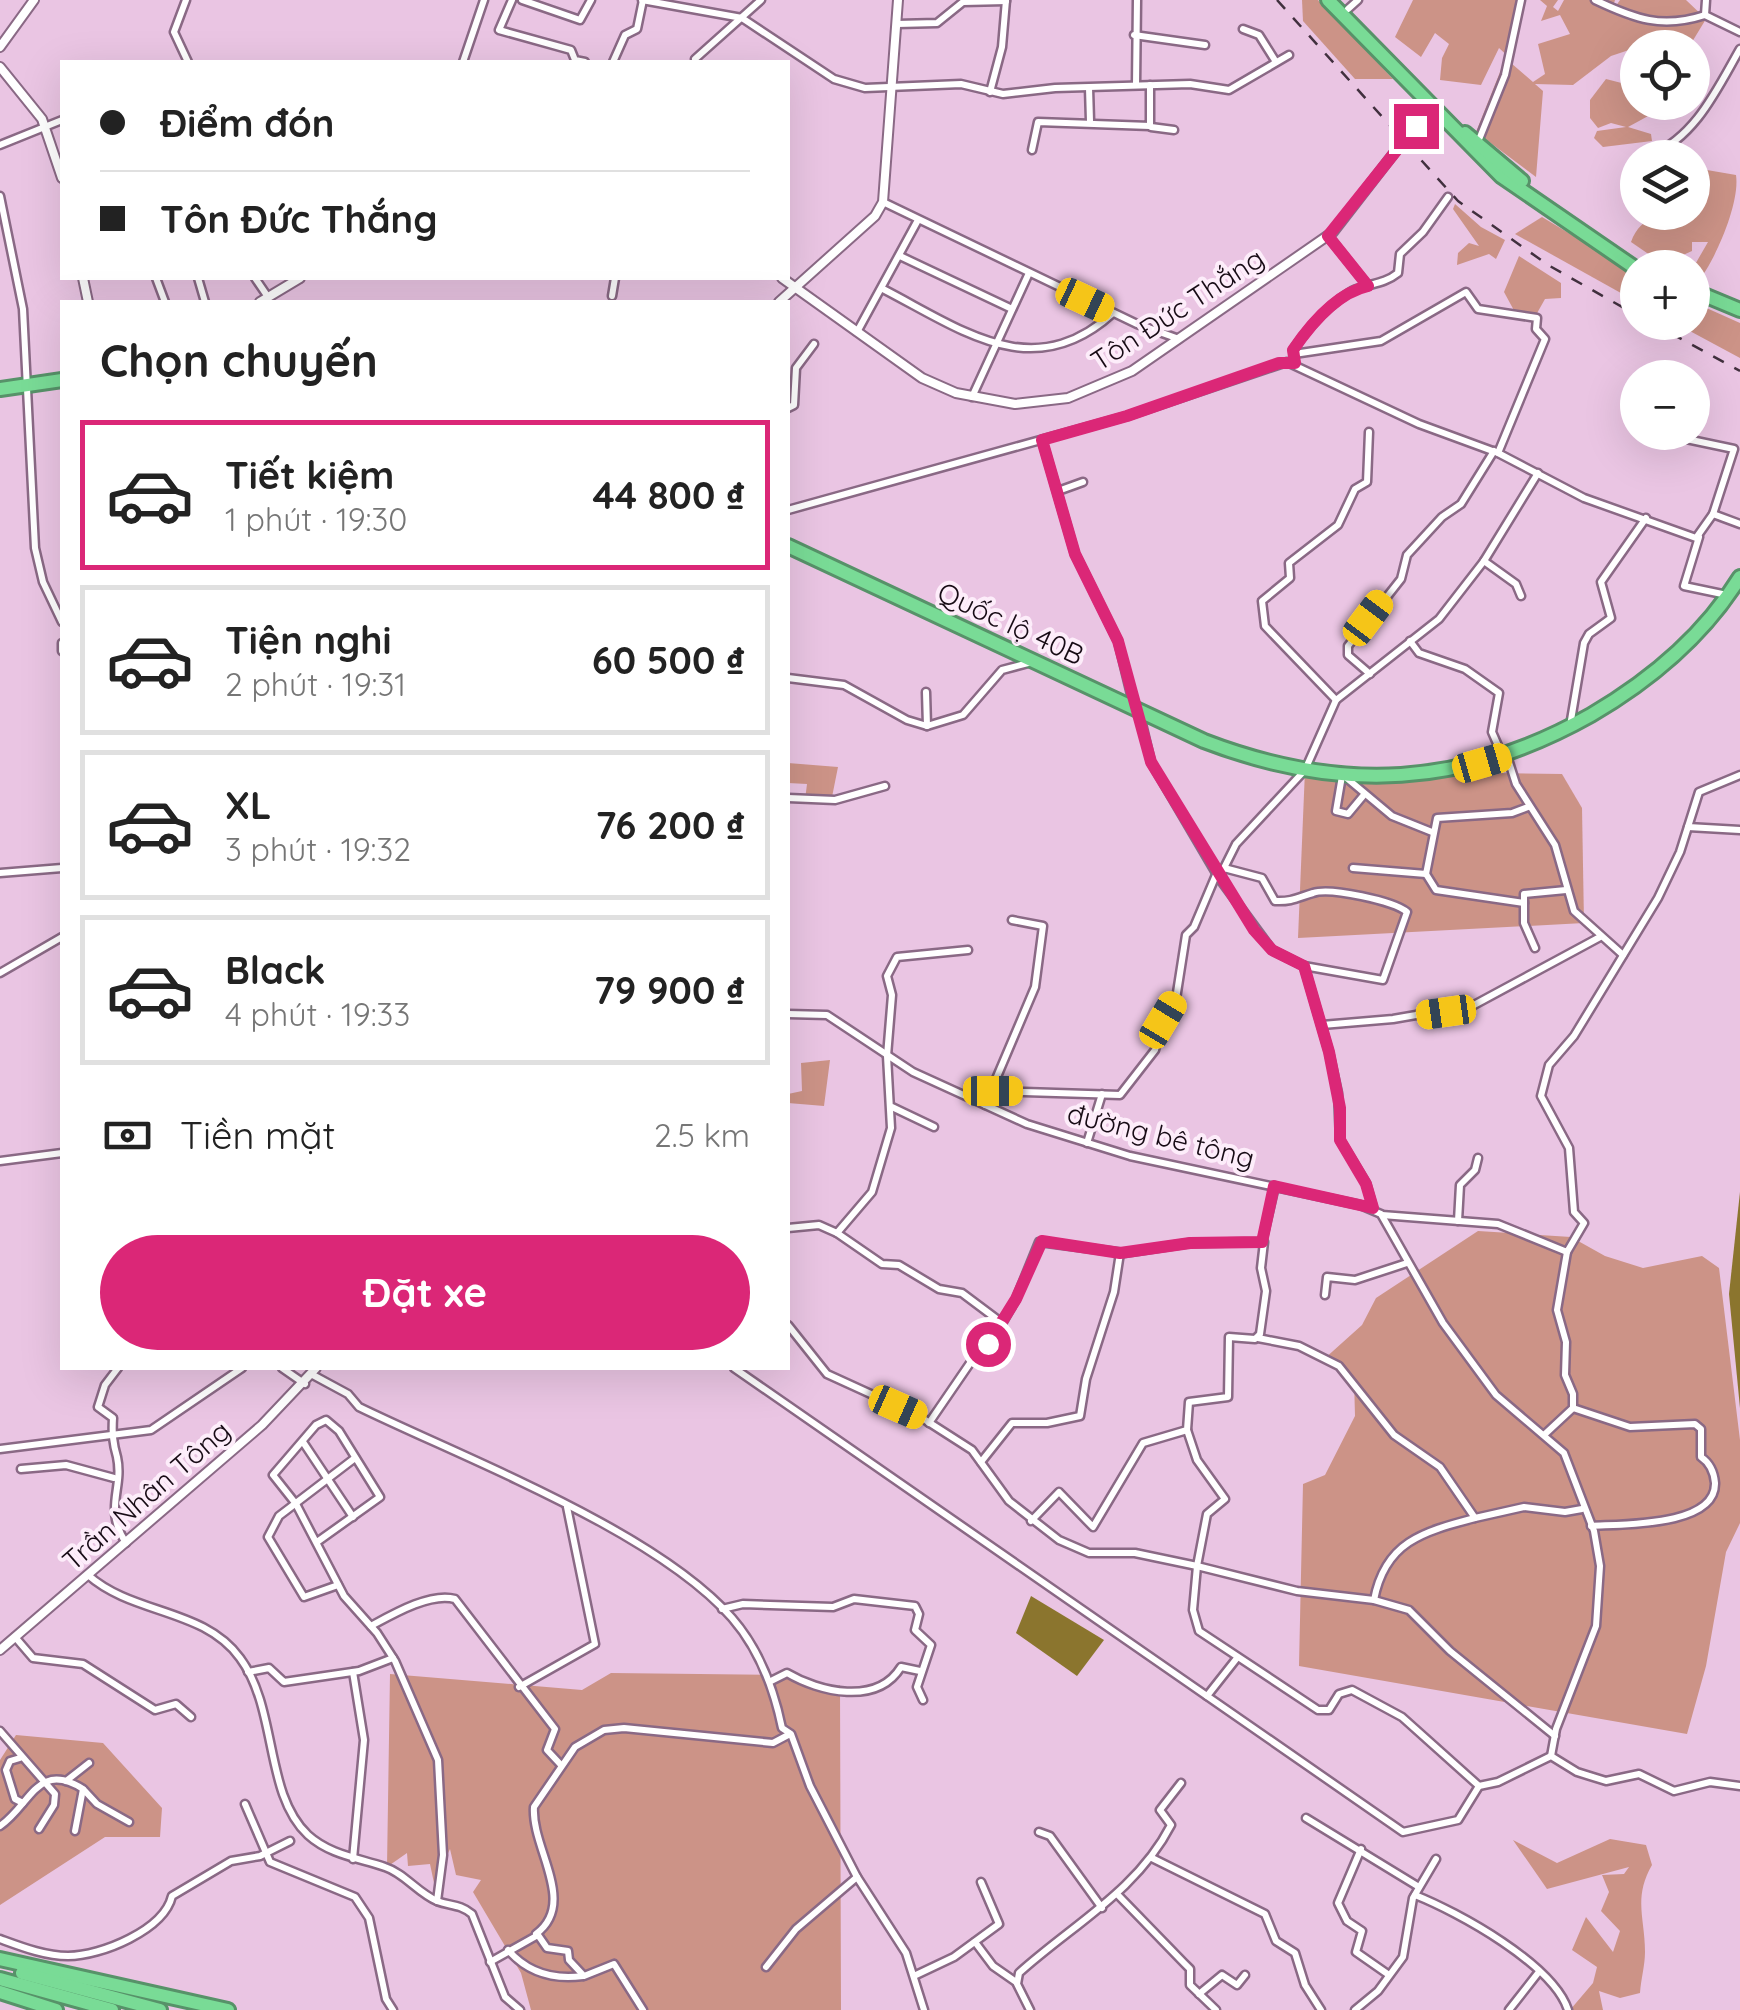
<!DOCTYPE html>
<html lang="vi">
<head>
<meta charset="utf-8">
<style>
  :root { --surface:#fff; --page:#f6f6f6; --text:#222; --muted:#767676; --line:#e0e0e0; --accent:#db2777 }
  body { margin:0; font-family:Quicksand,sans-serif; background:var(--page); color:var(--text); height:100vh; display:flex; flex-direction:column; font-size:38px; white-space:nowrap }
  * { box-sizing:border-box; margin:0 }
  p { font-size:32px; color:var(--muted) }
  .icon { flex:none; width:55px; height:55px; fill:none; stroke:currentColor; stroke-width:2; stroke-linecap:round; stroke-linejoin:round }
  .map { position:relative; flex:1; overflow:hidden }
  .details { position:absolute; left:60px; top:300px; width:730px; height:1070px; display:flex; flex-direction:column; background:var(--surface); border-radius:0px; box-shadow:0 10px 40px #0002 }
  .details>* { flex:none }
  .top-card { position:absolute; left:60px; top:60px; width:730px; height:220px; border-radius:0px; box-shadow:0 10px 40px #0002; display:grid; align-content:center; height:220px; padding:0 40px; background:var(--surface) }
  .tools { position:absolute; left:1620px; top:30px; display:grid; gap:20px }
  .tools a { display:grid; place-items:center; width:90px; height:90px; border-radius:50%; background:var(--surface); box-shadow:0 10px 40px #0002; font-size:50px }
  .end { position:absolute; width:45px; height:45px; margin:-22px; border:12px solid #db2777; background:#fff; box-shadow:0 0 0 5px #fff }
  .from { border-radius:50% }
  .car { position:absolute; width:30px; height:60px; margin:-30px -15px; border-radius:12px; box-shadow:0 0 8px 2px #0007; background:linear-gradient(#f5c518 24%,#345 0 40%,#f5c518 0 76%,#345 0 86%,#f5c518 0) }
  .top-card b { display:flex; align-items:center; gap:35px; height:95px; font-size:38px }
  .top-card b+b { border-top:2px solid var(--line) }
  .top-card i { width:25px; height:25px; background:var(--text) }
  ul { padding:0; list-style:none }
  li { display:flex; align-items:center; gap:30px; height:150px; margin:0 20px 15px; padding:0 20px; border:5px solid var(--line); border-radius:0px }
  li div { flex:1 }
  li b { display:block; font-size:38px }
  li em { font-style:normal; font-weight:700 }
  li.selected { border-color:var(--accent) }
  li>.icon { width:90px; height:90px; stroke-width:1.5 }
  h2 { padding:0 40px; font-size:45px; line-height:120px }
  .pay { display:flex; align-items:center; gap:25px; height:110px; padding:0 40px; font-size:38px }
  .pay p { margin-inline-start:auto }
  .cta { display:flex; gap:20px; margin-top:auto; padding:20px 40px }
  .cta a { flex:1; height:115px; border-radius:60px; background:var(--accent); color:#fff; font-size:40px; font-weight:700; line-height:115px; text-align:center }
  .map>svg:first-child { display:block }
  .green { fill:#cc9387 }
  .water { fill:#8b752e }
  .lines { fill:none; stroke-linecap:round; stroke-linejoin:round }
  .street-casing { stroke:#8a6985; stroke-width:11 }
  .secondary-casing { stroke:#8a6985; stroke-width:12 }
  .highway-casing { stroke:#579269; stroke-width:18 }
  .street { stroke:#fff; stroke-width:6 }
  .secondary { stroke:#fff; stroke-width:8 }
  .highway { stroke:#79db96; stroke-width:12 }
  .rail { stroke:#41303e; stroke-width:2.5; stroke-dasharray:12 12; stroke-linecap:butt }
  .route { stroke:#db2777; stroke-width:12 }
  .labels { text-anchor:middle; dominant-baseline:central; stroke-width:8; stroke-linejoin:round; paint-order:stroke }
  .street-label { font-size:28px; fill:#170b15; stroke:#fdedfa }
</style>
</head>
<body>
<div class="map">
<svg width="1740" height="2010" viewBox="0 0 1740 2010">
  <rect width="100%" height="100%" fill="#eac5e3"/>
  <!-- green -->
  <g class="green">
    <polygon points="1302,0 1318,0 1393,79 1355,79 1303,21"/>
    <polygon points="1413,0 1517,0 1512,60 1499,48 1481,85 1440,80 1442,58 1449,44 1435,33 1421,57 1395,37"/>
    <polygon points="1540,0 1558,0 1553,7 1558,11 1564,0 1615,0 1611,13 1620,0 1686,0 1706,19 1692,42 1697,45 1693,58 1692,48 1638,48 1637,56 1629,50 1611,56 1573,85 1535,84 1543,91 1536,177 1476,132 1502,67 1511,63 1533,82 1545,74 1538,44 1570,34 1560,15 1541,21 1547,6"/>
    <polygon points="1606,79 1637,87 1638,102 1643,103 1650,115 1628,127 1651,134 1652,141 1603,147 1594,138 1597,131 1626,127 1611,123 1598,128 1590,118 1590,100"/>
    <path d="M 1707,170 L 1736,175 C 1740,201 1718,254 1702,276 L 1693,268 L 1708,242 L 1692,242 L 1692,251 L 1663,264 L 1631,242 C 1641,214 1666,212 1692,212 L 1693,176 Z"/>
    <polygon points="1455,204 1481,227 1505,240 1496,259 1489,254 1457,265 1458,253 1469,243 1479,246 1453,209"/>
    <polygon points="1542,217 1637,274 1637,302 1515,234"/>
    <polygon points="1519,256 1561,283 1561,298 1545,299 1536,315 1517,316 1504,292"/>
    <polygon points="1693,302 1740,323 1740,358 1675,323 1692,322"/>
    <polygon points="788,763 838,767 831,802 805,800 807,784 788,783"/>
    <polygon points="1305,770 1562,774 1582,808 1584,923 1298,938"/>
    <polygon points="830,1060 824,1106 788,1103 788,1094 802,1091 801,1063"/>
    <polygon points="1478,1231 1571,1237 1605,1256 1643,1268 1702,1256 1719,1268 1740,1440 1740,1523 1726,1552 1706,1666 1687,1734 1299,1666 1303,1484 1325,1475 1355,1416 1354,1379 1323,1360 1362,1325 1376,1298"/>
    <polygon points="611,1673 793,1675 832,1689 840,1685 841,2010 531,2010 521,1973 473,1892 481,1880 456,1875 450,1849 434,1883 430,1864 408,1866 407,1853 387,1867 390,1674 582,1690"/>
    <polygon points="16,1735 103,1743 162,1808 160,1837 105,1837 0,1905 0,1760"/>
    <path d="M 1610,1839 L 1646,1845 L 1652,1865 C 1633,1898 1645,1918 1645,1952 C 1645,1965 1641,1979 1640,1993 L 1620,1998 L 1599,1991 L 1603,2010 L 1570,2010 L 1593,1983 L 1597,1967 L 1572,1950 L 1586,1917 L 1613,1952 L 1620,1931 L 1601,1911 L 1609,1892 L 1602,1875 L 1624,1874 L 1629,1867 L 1547,1889 L 1513,1840 L 1557,1863 Z"/>
  </g>
  <!-- water -->
  <g class="water">
    <polygon points="1740,1192 1740,1408 1729,1294"/>
    <polygon points="1031,1596 1104,1640 1077,1676 1016,1633"/>
  </g>
  <g class="lines">
    <defs>
      <g id="street">
        <polyline points="186,0 174,32 188,62"/>
        <polyline points="512,0 499,30 571,50 575,60 585,62"/>
        <polyline points="522,0 580,20 591,0"/>
        <polyline points="642,0 742,18 834,79 865,88 961,84 1003,94 1055,88 1190,84 1229,90 1289,55"/>
        <path d="M 1595,0 C 1635,19 1662,29 1705,15"/>
        <polyline points="1706,0 1705,15 1740,32"/>
        <polyline points="1348,9 1358,0"/>
        <polyline points="897,24 937,23 963,2 1006,1"/>
        <polyline points="1243,29 1259,35 1276,62"/>
        <polyline points="1134,35 1205,45"/>
        <polyline points="695,59 761,0"/>
        <polyline points="463,62 484,0"/>
        <polyline points="613,62 625,35 637,29 643,0"/>
        <polyline points="1136,85 1137,0"/>
        <polyline points="1089,88 1090,121"/>
        <polyline points="990,92 1002,47 1006,0"/>
        <polyline points="1151,127 1174,130"/>
        <polyline points="1478,142 1505,75 1521,0"/>
        <polyline points="0,145 62,120"/>
        <polyline points="1032,150 1038,122 1150,126 1150,85"/>
        <path d="M 1650,156 C 1696,136 1716,91 1740,49"/>
        <polyline points="0,196 23,309 35,548 43,582 62,622"/>
        <polyline points="883,202 1137,324 1179,339"/>
        <polyline points="1328,236 1368,286"/>
        <polyline points="900,256 1012,309"/>
        <polyline points="156,278 165,302"/>
        <polyline points="198,278 205,302"/>
        <polyline points="255,278 268,297"/>
        <path d="M 883,289 C 961,329 1033,386 1113,313"/>
        <polyline points="612,296 615,278"/>
        <polyline points="857,332 918,220"/>
        <polyline points="1294,354 1381,341 1466,292 1478,309 1537,318 1536,329 1545,339 1498,453"/>
        <path d="M 1295,363 L 1293,350 C 1308,328 1328,305 1352,291 C 1368,283 1383,285 1398,273 L 1400,254 L 1423,232 L 1448,197"/>
        <polyline points="972,397 1029,273"/>
        <polyline points="788,408 794,405 796,368 814,344"/>
        <polyline points="1677,437 1734,449 1713,514"/>
        <polyline points="1042,440 1075,554 1118,641 1134,707"/>
        <polyline points="1058,491 1083,482"/>
        <polyline points="788,510 1127,416 1287,362 1419,424 1498,453 1584,498 1696,538 1713,514 1740,524"/>
        <polyline points="1699,537 1684,586 1727,595"/>
        <polyline points="1484,561 1516,584 1521,596"/>
        <polyline points="1410,641 1419,653 1465,669 1499,693 1492,732 1503,757"/>
        <polyline points="62,643 62,651"/>
        <polyline points="1370,674 1348,655 1348,646 1401,579 1407,555 1442,517 1461,504 1494,451"/>
        <polyline points="788,678 844,685 907,720 927,726 963,715 1002,670 1032,662"/>
        <polyline points="926,692 927,726"/>
        <polyline points="1336,700 1265,626 1262,601 1290,578 1289,563 1338,525 1355,489 1367,482 1369,432"/>
        <polyline points="1139,711 1151,762 1219,878 1272,950 1304,966 1329,1052 1338,1093 1340,1140 1366,1183 1373,1208"/>
        <polyline points="1570,726 1584,643 1589,634 1611,618 1601,582 1646,518"/>
        <polyline points="1507,756 1516,784 1555,845 1574,911 1623,955"/>
        <polyline points="1343,775 1392,816 1432,832"/>
        <polyline points="1342,776 1336,811 1348,814 1363,796"/>
        <polyline points="788,798 835,800 885,786"/>
        <polyline points="1688,827 1740,830"/>
        <path d="M 1224,868 L 1262,878 L 1275,901 C 1292,902 1299,897 1313,893 C 1330,887 1394,901 1407,912 L 1383,980 L 1304,966"/>
        <polyline points="1353,868 1426,874 1437,818 1512,813 1528,807"/>
        <polyline points="0,873 62,868"/>
        <polyline points="1426,874 1436,890 1524,903"/>
        <polyline points="1219,878 1236,844 1305,770 1336,700 1439,619 1484,561 1538,473"/>
        <polyline points="1535,948 1524,923 1524,894 1566,890"/>
        <polyline points="968,950 897,957 887,976 892,995 887,1056 891,1128 872,1192 837,1233 882,1264 899,1265 939,1289 962,1293 1002,1323"/>
        <polyline points="0,973 62,937"/>
        <polyline points="788,1014 827,1015 913,1072 1027,1124 1130,1156 1360,1205 1381,1214 1443,1323 1496,1395 1564,1453 1594,1531 1600,1566 1596,1626 1556,1729 1551,1756"/>
        <polyline points="1322,1025 1393,1019 1474,1005 1600,937"/>
        <polyline points="993,1091 1120,1095 1155,1050 1163,1020 1176,999 1186,935 1194,927 1216,875"/>
        <polyline points="985,1105 1035,987 1043,926 1012,920"/>
        <polyline points="892,1107 934,1127"/>
        <polyline points="1087,1143 1102,1094"/>
        <polyline points="0,1161 62,1153"/>
        <polyline points="1382,1215 1498,1224 1567,1252 1584,1223 1574,1212 1569,1148 1541,1096 1549,1065 1574,1036 1658,898 1680,852 1699,792 1740,775"/>
        <polyline points="1458,1221 1460,1185 1475,1170 1478,1158"/>
        <polyline points="788,1228 819,1225 837,1233"/>
        <polyline points="1325,1295 1327,1277 1355,1280 1407,1263"/>
        <polyline points="1258,1338 1299,1346 1339,1366 1394,1435 1440,1467 1475,1518 1524,1507 1565,1512 1582,1509"/>
        <path d="M 118,1368 L 105,1385 L 98,1407 L 113,1418 C 112,1434 113,1443 117,1457 C 124,1489 103,1508 126,1543"/>
        <polyline points="282,1368 305,1384"/>
        <polyline points="734,1368 1403,1832 1458,1820 1479,1786 1402,1717 1352,1690 1339,1694 1329,1710 1318,1710 1199,1631 1193,1610 1197,1566 1135,1553 1089,1553 1059,1540 1009,1501 972,1450 919,1416 827,1374 788,1325"/>
        <path d="M 311,1374 L 348,1394 L 359,1407 C 466,1459 656,1531 732,1618 C 759,1649 774,1689 782,1728 L 791,1734 L 810,1786 L 857,1877 L 906,1953 L 924,2010"/>
        <path d="M 1573,1408 L 1630,1427 L 1695,1424 L 1701,1429 L 1701,1457 C 1710,1463 1714,1472 1715,1483 C 1716,1527 1620,1524 1591,1526"/>
        <polyline points="929,1423 979,1350 992,1341 1016,1299 1039,1242 1124,1253 1190,1243 1262,1242 1275,1186"/>
        <polyline points="1187,1430 1197,1460 1225,1499 1207,1514 1197,1566 1297,1591 1374,1600 1409,1610 1450,1651 1555,1736"/>
        <polyline points="1544,1435 1573,1408 1573,1394 1565,1375 1566,1342 1557,1310 1567,1252"/>
        <polyline points="303,1442 353,1517"/>
        <polyline points="0,1449 151,1430 242,1368"/>
        <polyline points="981,1462 1012,1423 1047,1423 1080,1416 1086,1379 1114,1292 1120,1253"/>
        <polyline points="21,1469 66,1465 114,1478"/>
        <polyline points="1031,1521 1059,1492 1093,1527 1143,1443 1187,1430 1189,1402 1228,1397 1229,1337 1255,1339 1260,1334 1266,1291 1261,1268 1264,1242"/>
        <polyline points="317,1542 380,1497 339,1431 326,1420 316,1425 273,1475 296,1504 344,1596 377,1633 395,1661 438,1760 443,1855 437,1901"/>
        <path d="M 88,1575 C 133,1615 204,1608 240,1658 C 278,1709 264,1794 308,1835 C 330,1855 359,1858 385,1867 C 404,1873 418,1893 437,1901 C 450,1906 460,1904 472,1914 L 505,1997 L 520,2010"/>
        <polyline points="338,1585 304,1597 268,1537 279,1516 355,1458"/>
        <path d="M 1374,1600 C 1385,1542 1422,1532 1475,1518"/>
        <polyline points="722,1609 743,1604 833,1607 854,1599 915,1606 919,1614 915,1630 931,1645 917,1687 923,1700"/>
        <path d="M 371,1626 C 393,1614 431,1592 455,1599 L 555,1729 L 547,1750 L 561,1765"/>
        <polyline points="15,1637 33,1658 83,1664 155,1710 176,1704 191,1717"/>
        <polyline points="248,1672 269,1668 284,1682 359,1671 393,1658"/>
        <polyline points="353,1672 364,1740 353,1859"/>
        <path d="M 771,1681 L 787,1673 C 819,1692 877,1706 901,1667 L 920,1671"/>
        <polyline points="519,1687 595,1644 567,1507"/>
        <polyline points="1207,1696 1237,1658"/>
        <polyline points="0,1731 55,1794 54,1805 39,1829"/>
        <polyline points="20,1758 10,1761 6,1770 15,1799 23,1803"/>
        <polyline points="66,1781 89,1763"/>
        <polyline points="1479,1786 1498,1782 1551,1756 1577,1772 1606,1781 1639,1774 1674,1791 1710,1782 1740,1786"/>
        <polyline points="84,1790 97,1804 129,1822"/>
        <polyline points="245,1804 270,1862 355,1897 369,1918 386,1999 393,2010"/>
        <polyline points="1306,1818 1419,1887"/>
        <path d="M 0,1826 C 31,1805 37,1760 83,1789 L 75,1831"/>
        <polyline points="1039,1832 1050,1836 1102,1908"/>
        <polyline points="1361,1849 1338,1903 1347,1921 1362,1931 1356,1952 1389,1975"/>
        <polyline points="1152,1858 1265,1914 1276,1941 1295,1953 1305,1985 1321,2010"/>
        <polyline points="1117,1894 1184,1963 1190,1969 1190,1985 1216,2010"/>
        <path d="M 1415,1895 C 1458,1912 1553,1964 1568,2010"/>
        <path d="M 536,1934 C 578,1903 531,1848 534,1807 L 575,1747 L 604,1730 L 624,1728 L 773,1743 L 790,1734"/>
        <path d="M 0,1939 C 22,1947 45,1956 68,1956 C 101,1956 164,1930 172,1896 L 231,1861 L 260,1856 L 290,1841"/>
        <polyline points="975,1942 993,1966 1016,1982"/>
        <path d="M 508,1950 C 527,1972 553,1980 583,1976"/>
        <polyline points="490,1962 538,1935 547,1948 568,1951 569,1960 584,1976 614,1964 643,2010"/>
        <polyline points="766,1967 796,1929 857,1877"/>
        <polyline points="916,1975 954,1957 999,1924 981,1882"/>
        <polyline points="1199,1994 1222,1975 1237,1985 1245,1975"/>
        <path d="M 1030,2010 L 1017,1984 L 1019,1973 C 1072,1925 1137,1891 1171,1825 L 1160,1810 L 1181,1783"/>
        <polyline points="1355,2010 1378,1991 1403,1957 1413,1898 1436,1859"/>
        <polyline points="1509,2010 1538,1973"/>
      </g>
      <g id="secondary">
        <polyline points="0,47 34,0"/>
        <polyline points="0,67 42,119 62,178"/>
        <polyline points="83,278 88,302"/>
        <polyline points="782,278 922,378 956,393 1015,404 1068,398 1132,371 1333,232 1429,108"/>
        <polyline points="260,302 300,278"/>
        <polyline points="779,302 875,216 883,202 898,0"/>
        <polyline points="0,1650 262,1425 316,1368"/>
      </g>
      <g id="highway">
        <polyline points="1328,0 1501,176 1638,270"/>
        <polyline points="1465,133 1522,181"/>
        <polyline points="1692,290 1740,310"/>
        <polyline points="0,389 62,380"/>
        <path d="M 788,546 L 1204,741 C 1342,794 1463,787 1591,715 C 1651,680 1703,637 1740,577"/>
        <polyline points="0,1959 228,2010"/>
        <polyline points="22,1973 160,2010"/>
        <polyline points="0,1979 112,2010"/>
        <polyline points="0,1992 56,2010"/>
      </g>
    </defs>
    <!-- street casing -->
    <use href="#street" class="street-casing"/>
    <!-- secondary casing -->
    <use href="#secondary" class="secondary-casing"/>
    <!-- highway casing -->
    <use href="#highway" class="highway-casing"/>
    <!-- street -->
    <use href="#street" class="street"/>
    <!-- secondary -->
    <use href="#secondary" class="secondary"/>
    <!-- highway -->
    <use href="#highway" class="highway"/>
    <!-- rail -->
    <g class="rail">
      <polyline points="1277,0 1458,201 1548,265 1638,316"/>
      <polyline points="1650,322 1740,371"/>
    </g>
  </g>
  <g class="lines">
    <!-- route -->
    <path class="route" d="M 988,1344 L 1016,1299 L 1042,1241 L 1120,1253 L 1190,1243 L 1262,1242 L 1274,1186 L 1373,1208 L 1366,1184 L 1340,1140 L 1340,1108 L 1329,1052 L 1304,966 L 1272,950 L 1254,930 L 1151,762 L 1118,641 L 1075,554 L 1042,440 L 1127,416 L 1279,363 L 1295,363 L 1293,350 C 1310,325 1337,293 1368,286 L 1328,236 L 1416,126"/>
  </g>
  <g class="labels">
    <!-- street labels -->
    <g class="street-label">
      <text transform="translate(1177 309) rotate(-33)">Tôn Đức Thắng</text>
      <text transform="translate(1011 623) rotate(25)">Quốc lộ 40B</text>
      <text transform="translate(1161 1135) rotate(14)">đường bê tông</text>
      <text transform="translate(146 1495) rotate(-41)">Trần Nhân Tông</text>
    </g>
  </g>
</svg>
<div class="tools">
<a><svg class="icon" aria-label="locate" viewBox="0 0 24 24"><circle cx="12" cy="12" r="6"/><path d="M12 2v4M12 18v4M2 12h4M18 12h4"/></svg></a>
<a><svg class="icon" aria-label="layers" viewBox="0 0 24 24"><path d="M12 4l9 5-9 5-9-5zM3 14l9 5 9-5"/></svg></a>
<a>+</a>
<a>−</a>
</div>
<i class="end from" style="left:988px;top:1344px"></i>
<i class="end" style="left:1416px;top:126px"></i>
<i class="car" style="left:1085px;top:300px;rotate:115deg"></i>
<i class="car" style="left:1368px;top:618px;rotate:37deg"></i>
<i class="car" style="left:1482px;top:763px;rotate:74deg"></i>
<i class="car" style="left:1446px;top:1012px;rotate:262deg"></i>
<i class="car" style="left:1163px;top:1020px;rotate:31deg"></i>
<i class="car" style="left:993px;top:1091px;rotate:90deg"></i>
<i class="car" style="left:898px;top:1407px;rotate:114deg"></i>
<div class="top-card">
<b><i class="from"></i>Điểm đón</b>
<b><i></i>Tôn Đức Thắng</b>
</div>
<section class="details">
<h2>Chọn chuyến</h2>
<ul>
<li class="selected"><svg class="icon" aria-label="car" viewBox="0 0 24 24"><path d="M5 17H2v-5l4-1 3-4h7l3 4 3 1v5h-3M9 17h6M6 11h13"/><circle cx="7" cy="17" r="2"/><circle cx="17" cy="17" r="2"/></svg><div><b>Tiết kiệm</b><p>1 phút · 19:30</p></div><em>44 800 ₫</em></li>
<li><svg class="icon" aria-label="car" viewBox="0 0 24 24"><path d="M5 17H2v-5l4-1 3-4h7l3 4 3 1v5h-3M9 17h6M6 11h13"/><circle cx="7" cy="17" r="2"/><circle cx="17" cy="17" r="2"/></svg><div><b>Tiện nghi</b><p>2 phút · 19:31</p></div><em>60 500 ₫</em></li>
<li><svg class="icon" aria-label="car" viewBox="0 0 24 24"><path d="M5 17H2v-5l4-1 3-4h7l3 4 3 1v5h-3M9 17h6M6 11h13"/><circle cx="7" cy="17" r="2"/><circle cx="17" cy="17" r="2"/></svg><div><b>XL</b><p>3 phút · 19:32</p></div><em>76 200 ₫</em></li>
<li><svg class="icon" aria-label="car" viewBox="0 0 24 24"><path d="M5 17H2v-5l4-1 3-4h7l3 4 3 1v5h-3M9 17h6M6 11h13"/><circle cx="7" cy="17" r="2"/><circle cx="17" cy="17" r="2"/></svg><div><b>Black</b><p>4 phút · 19:33</p></div><em>79 900 ₫</em></li>
</ul>
<div class="pay"><svg class="icon" aria-label="cash" viewBox="0 0 24 24"><path d="M3 7h18v10H3z"/><circle cx="12" cy="12" r="2"/></svg>Tiền mặt<p>2.5 km</p></div>
<div class="cta"><a>Đặt xe</a></div>
</section>
</div>
</body>
</html>
